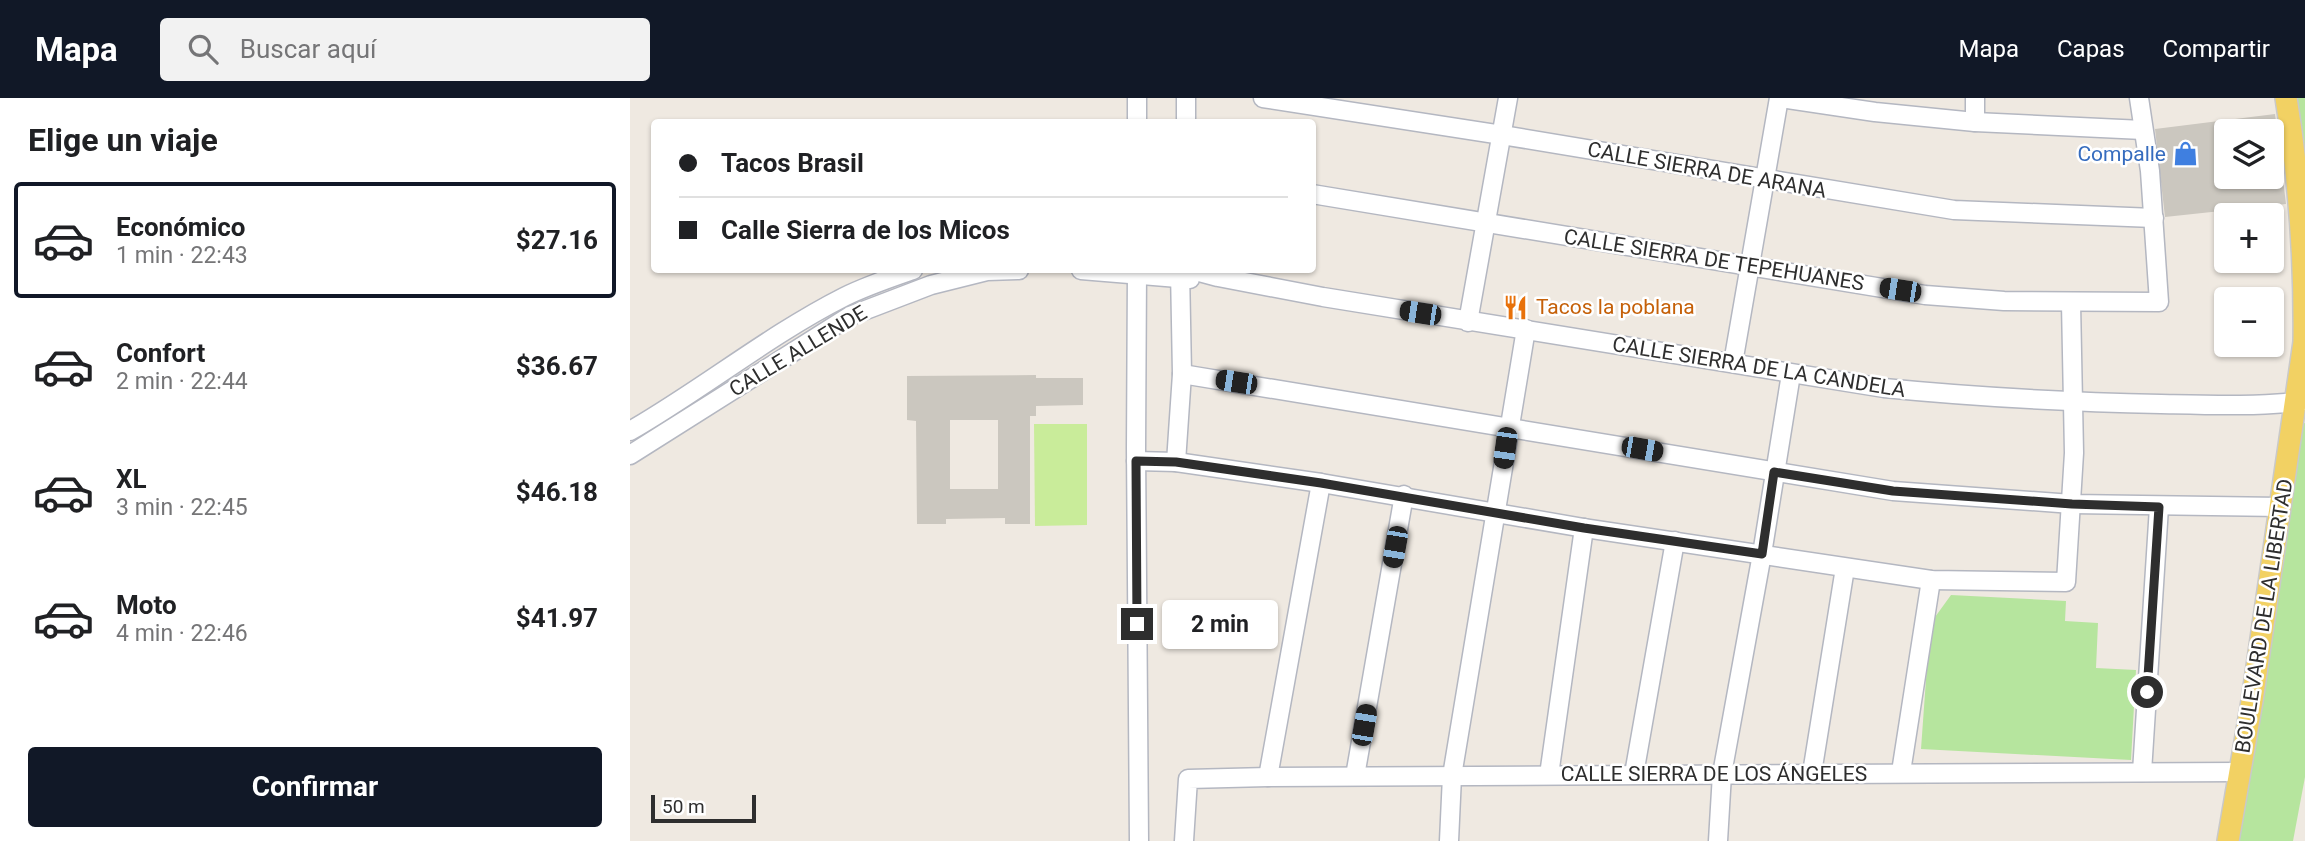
<!DOCTYPE html>
<html lang="es">
<head>
<meta charset="utf-8">
<style>
  :root { --surface:#fff; --page:#f2f2f2; --text:#202124; --muted:#757577; --line:#e0e0e0; --accent:#111827 }
  body { margin:0; font-family:Roboto,sans-serif; background:var(--page); color:var(--text); height:100vh; display:flex; flex-direction:column; font-size:26px; white-space:nowrap }
  * { box-sizing:border-box; margin:0 }
  p { font-size:23px; color:var(--muted) }
  .icon { flex:none; width:38px; height:38px; fill:none; stroke:currentColor; stroke-width:2; stroke-linecap:round; stroke-linejoin:round }
  .map { position:relative; flex:1; overflow:hidden }
  .details { display:flex; flex-direction:column; background:var(--surface); width:630px }
  .details>* { flex:none }
  .top-card { position:absolute; left:21px; top:21px; width:665px; height:154px; border-radius:7px; box-shadow:0 2px 5px #0004; display:grid; align-content:center; height:154px; padding:0 28px; background:var(--surface) }
  .controls { position:absolute; left:1584px; top:21px; display:grid; gap:14px }
  .controls a { display:grid; place-items:center; width:70px; height:70px; border-radius:7px; background:var(--surface); box-shadow:0 2px 5px #0004; font-size:35px }
  .scale { position:absolute; left:21px; bottom:18px; width:105px; box-sizing:border-box; padding-left:7px; border:4px solid #2e2e2e; border-top:0; font-size:19px; line-height:24px; white-space:nowrap; color:#2e2e2e; -webkit-text-stroke:5px #fff; paint-order:stroke }
  .end { position:absolute; width:32px; height:32px; margin:-16px; border:9px solid #2e2e2e; background:#fff; box-shadow:0 0 0 4px #fff }
  .from { border-radius:50% }
  .bubble { position:absolute; height:49px; border-radius:7px; background:var(--surface); box-shadow:0 2px 5px #0004; font-size:23px; font-weight:700; line-height:49px; text-align:center }
  .car { position:absolute; width:21px; height:42px; margin:-21px -10px; border-radius:9px; box-shadow:0 0 5px 2px #0007; background:linear-gradient(#222 24%,#8ab4d8 0 40%,#222 0 76%,#8ab4d8 0 86%,#222 0) }
  .top-card b { display:flex; align-items:center; gap:24px; height:66px; font-size:26px }
  .top-card b+b { border-top:2px solid var(--line) }
  .top-card i { width:18px; height:18px; background:var(--text) }
  ul { padding:0; list-style:none }
  li { display:flex; align-items:center; gap:21px; height:116px; margin:0 14px 10px; padding:0 14px; border:4px solid transparent; border-radius:7px }
  li div { flex:1 }
  li b { display:block; font-size:26px }
  li em { font-style:normal; font-weight:700 }
  li.selected { border-color:var(--accent) }
  li>.icon { width:63px; height:63px; stroke-width:1.5 }
  h2 { padding:0 28px; font-size:32px; line-height:84px }
  .button { display:flex; gap:14px; margin-top:auto; padding:14px 28px }
  .button a { flex:1; height:80px; border-radius:7px; background:var(--accent); color:#fff; font-size:28px; font-weight:700; line-height:80px; text-align:center }
  header { display:flex; align-items:center; gap:42px; box-sizing:border-box; height:98px; padding:0 35px; background:var(--accent); color:#fff }
  header strong { font-size:33px }
  nav { display:flex; gap:38px; margin-inline-start:auto; font-size:24px }
  .search { width:490px; height:63px; background:var(--page); display:flex; align-items:center; gap:18px; box-sizing:border-box; padding:0 24px; border-radius:7px; color:var(--muted); font-size:26px }
  main { display:flex; flex:1; min-height:0 }
  .map>svg:first-child { display:block }
  .green { fill:#b6e59e }
  .pitch { fill:#c9ec9a }
  .building { fill:#cbc7bf; fill-rule:evenodd }
  .lines { fill:none; stroke-linecap:round; stroke-linejoin:round }
  .minor-casing { stroke:#b4b7c1; stroke-width:21 }
  .major-casing { stroke:#c9c9c9; stroke-width:24 }
  .minor { stroke:#fff; stroke-width:18 }
  .major { stroke:#f2d163; stroke-width:21 }
  .route { stroke:#2e2e2e; stroke-width:9 }
  .labels { text-anchor:middle; dominant-baseline:central; stroke-width:5; stroke-linejoin:round; paint-order:stroke }
  .shop-label { font-size:21px; fill:#366cbe; stroke:#fff; text-anchor:end }
  .street-label { font-size:21px; fill:#2e2e2e; stroke:#fff }
  .food-label { font-size:21px; fill:#c56008; stroke:#fff; text-anchor:start }
</style>
</head>
<body>
<header>
<strong>Mapa</strong>
<div class="search"><svg class="icon" aria-label="search" viewBox="0 0 24 24"><circle cx="10" cy="10" r="6"/><path d="M15 15l6 6"/></svg>Buscar aquí</div>
<nav><a>Mapa</a><a>Capas</a><a>Compartir</a></nav>
</header>
<main>
<section class="details">
<h2>Elige un viaje</h2>
<ul>
<li class="selected"><svg class="icon" aria-label="car" viewBox="0 0 24 24"><path d="M5 17H2v-5l4-1 3-4h7l3 4 3 1v5h-3M9 17h6M6 11h13"/><circle cx="7" cy="17" r="2"/><circle cx="17" cy="17" r="2"/></svg><div><b>Económico</b><p>1 min · 22:43</p></div><em>$27.16</em></li>
<li><svg class="icon" aria-label="car" viewBox="0 0 24 24"><path d="M5 17H2v-5l4-1 3-4h7l3 4 3 1v5h-3M9 17h6M6 11h13"/><circle cx="7" cy="17" r="2"/><circle cx="17" cy="17" r="2"/></svg><div><b>Confort</b><p>2 min · 22:44</p></div><em>$36.67</em></li>
<li><svg class="icon" aria-label="car" viewBox="0 0 24 24"><path d="M5 17H2v-5l4-1 3-4h7l3 4 3 1v5h-3M9 17h6M6 11h13"/><circle cx="7" cy="17" r="2"/><circle cx="17" cy="17" r="2"/></svg><div><b>XL</b><p>3 min · 22:45</p></div><em>$46.18</em></li>
<li><svg class="icon" aria-label="car" viewBox="0 0 24 24"><path d="M5 17H2v-5l4-1 3-4h7l3 4 3 1v5h-3M9 17h6M6 11h13"/><circle cx="7" cy="17" r="2"/><circle cx="17" cy="17" r="2"/></svg><div><b>Moto</b><p>4 min · 22:46</p></div><em>$41.97</em></li>
</ul>
<div class="button"><a>Confirmar</a></div>
</section>
<div class="map">
<svg width="1675" height="743" viewBox="0 0 1675 743">
  <rect width="100%" height="100%" fill="#efe9e1"/>
  <!-- green -->
  <g class="green">
    <polygon points="1662,0 1675,0 1675,103"/>
    <polygon points="1675,325 1675,679 1663,743 1605,743 1671,326"/>
    <polygon points="1321,497 1436,503 1435,523 1468,525 1466,570 1506,572 1501,662 1291,651 1300,526"/>
  </g>
  <!-- pitch -->
  <polygon class="pitch" points="404,326 457,326 457,427 405,428"/>
  <!-- building -->
  <g class="building">
    <path d="M 1645,16 L 1656,106 L 1535,119 L 1525,31 ZM 1596,33 L 1642,33 L 1642,79 L 1596,79 Z"/>
    <path d="M 406,277 L 406,280 L 453,280 L 453,307 L 406,308 L 406,318 L 400,318 L 400,426 L 375,426 L 375,420 L 316,421 L 316,426 L 287,426 L 286,323 L 277,322 L 277,278 ZM 320,322 L 368,322 L 368,391 L 320,391 Z"/>
  </g>
  <g class="lines">
    <defs>
      <g id="minor">
        <polyline points="507,0 507,24"/>
        <polyline points="633,0 872,37 1324,112 1524,120"/>
        <polyline points="1151,0 1245,14 1345,24 1513,32"/>
        <polyline points="1345,0 1345,24"/>
        <polyline points="556,24 556,0"/>
        <polyline points="682,96 1295,197 1374,203 1529,204 1520,73 1509,0"/>
        <polyline points="451,172 560,181"/>
        <polyline points="507,172 506,350 509,743"/>
        <path d="M 562,172 L 588,179 L 693,199 L 1254,290 C 1346,299 1438,304 1531,306 C 1576,307 1631,309 1675,303"/>
        <polyline points="838,224 878,0"/>
        <polyline points="1103,265 1149,0"/>
        <polyline points="552,276 1263,393 1442,406 1651,409"/>
        <path d="M 0,333 C 73,291 139,237 214,199 C 236,188 260,180 283,172"/>
        <polyline points="0,357 220,218 301,187 357,173 389,172"/>
        <polyline points="506,363 546,364 691,385 954,430 1301,482 1436,484 1444,355 1441,205"/>
        <polyline points="546,364 552,276 550,172"/>
        <polyline points="1271,674 1301,482"/>
        <polyline points="1512,674 1529,409"/>
        <polyline points="1182,675 1215,470"/>
        <polyline points="1004,676 1045,443"/>
        <polyline points="919,677 954,430"/>
        <polyline points="725,678 774,397"/>
        <polyline points="638,679 691,385"/>
        <polyline points="554,743 558,681 638,679 1609,674"/>
        <polyline points="819,743 822,678 896,231"/>
        <polyline points="1088,743 1092,676 1132,456 1161,276"/>
      </g>
      <path id="major" d="M 1598,743 L 1622,603 L 1674,244 C 1675,163 1669,79 1656,0"/>
    </defs>
    <!-- minor casing -->
    <use href="#minor" class="minor-casing"/>
    <!-- major casing -->
    <use href="#major" class="major-casing"/>
    <!-- minor -->
    <use href="#minor" class="minor"/>
    <!-- major -->
    <use href="#major" class="major"/>
  </g>
  <g class="lines">
    <!-- route -->
    <polyline class="route" points="507,526 506,363 546,364 691,385 954,430 1132,456 1144,374 1263,393 1442,406 1529,409 1517,594"/>
  </g>
  <!-- icons -->
  <defs>
    <symbol id="shop-bare" viewBox="-9 -9 18 18"><path d="M-5-2.5h2.3a2.7 3.5 0 0 1 5.4 0H5L5.5 6h-11ZM-1.5-2.5h3a1.5 2.3 0 0 0-3 0Z" fill="#3f7fe0" stroke="#fff" stroke-width="2.5" paint-order="stroke"/></symbol>
    <symbol id="restaurant-bare" viewBox="-9 -9 18 18"><path d="M-5-6h1v4h1v-4h1v4h1v-4h1v5L-1.5 .5V6h-2V.5L-5-1ZM5-6V6H3V1.5H1.5Q1.5-4 5-6Z" fill="#e8710a" stroke="#fff" stroke-width="2.5" paint-order="stroke"/></symbol>
  </defs>
  <g fill-rule="evenodd">
    <use href="#shop-bare" x="1538" y="38" width="35" height="35"/>
    <use href="#restaurant-bare" x="868" y="192" width="35" height="35"/>
  </g>
  <g class="labels">
    <!-- shop labels -->
    <g class="shop-label">
      <text x="1536" y="56">Compalle</text>
    </g>
    <!-- street labels -->
    <g class="street-label">
      <text transform="translate(1077 72) rotate(10)">CALLE SIERRA DE ARANA</text>
      <text transform="translate(1084 162) rotate(9)">CALLE SIERRA DE TEPEHUANES</text>
      <text transform="translate(168 253) rotate(-31)">CALLE ALLENDE</text>
      <text transform="translate(1129 269) rotate(9)">CALLE SIERRA DE LA CANDELA</text>
      <text transform="translate(1634 518) rotate(-81)">BOULEVARD DE LA LIBERTAD</text>
      <text x="1084" y="676">CALLE SIERRA DE LOS ÁNGELES</text>
    </g>
    <!-- food labels -->
    <g class="food-label">
      <text x="906" y="209">Tacos la poblana</text>
    </g>
  </g>
</svg>
<div class="controls">
<a><svg class="icon" aria-label="layers" viewBox="0 0 24 24"><path d="M12 4l9 5-9 5-9-5zM3 14l9 5 9-5"/></svg></a>
<a>+</a>
<a>−</a>
</div>
<div class="scale">50 m</div>
<i class="end from" style="left:1517px;top:594px"></i>
<i class="end" style="left:507px;top:526px"></i>
<div class="bubble" style="left:532px;top:502px;width:116px">2 min</div>
<i class="car" style="left:1270px;top:192px;rotate:279deg"></i>
<i class="car" style="left:790px;top:215px;rotate:279deg"></i>
<i class="car" style="left:606px;top:284px;rotate:279deg"></i>
<i class="car" style="left:875px;top:350px;rotate:188deg"></i>
<i class="car" style="left:1012px;top:351px;rotate:100deg"></i>
<i class="car" style="left:765px;top:449px;rotate:190deg"></i>
<i class="car" style="left:734px;top:627px;rotate:10deg"></i>
<div class="top-card">
<b><i class="from"></i>Tacos Brasil</b>
<b><i></i>Calle Sierra de los Micos</b>
</div>
</div>
</main>
</body>
</html>
